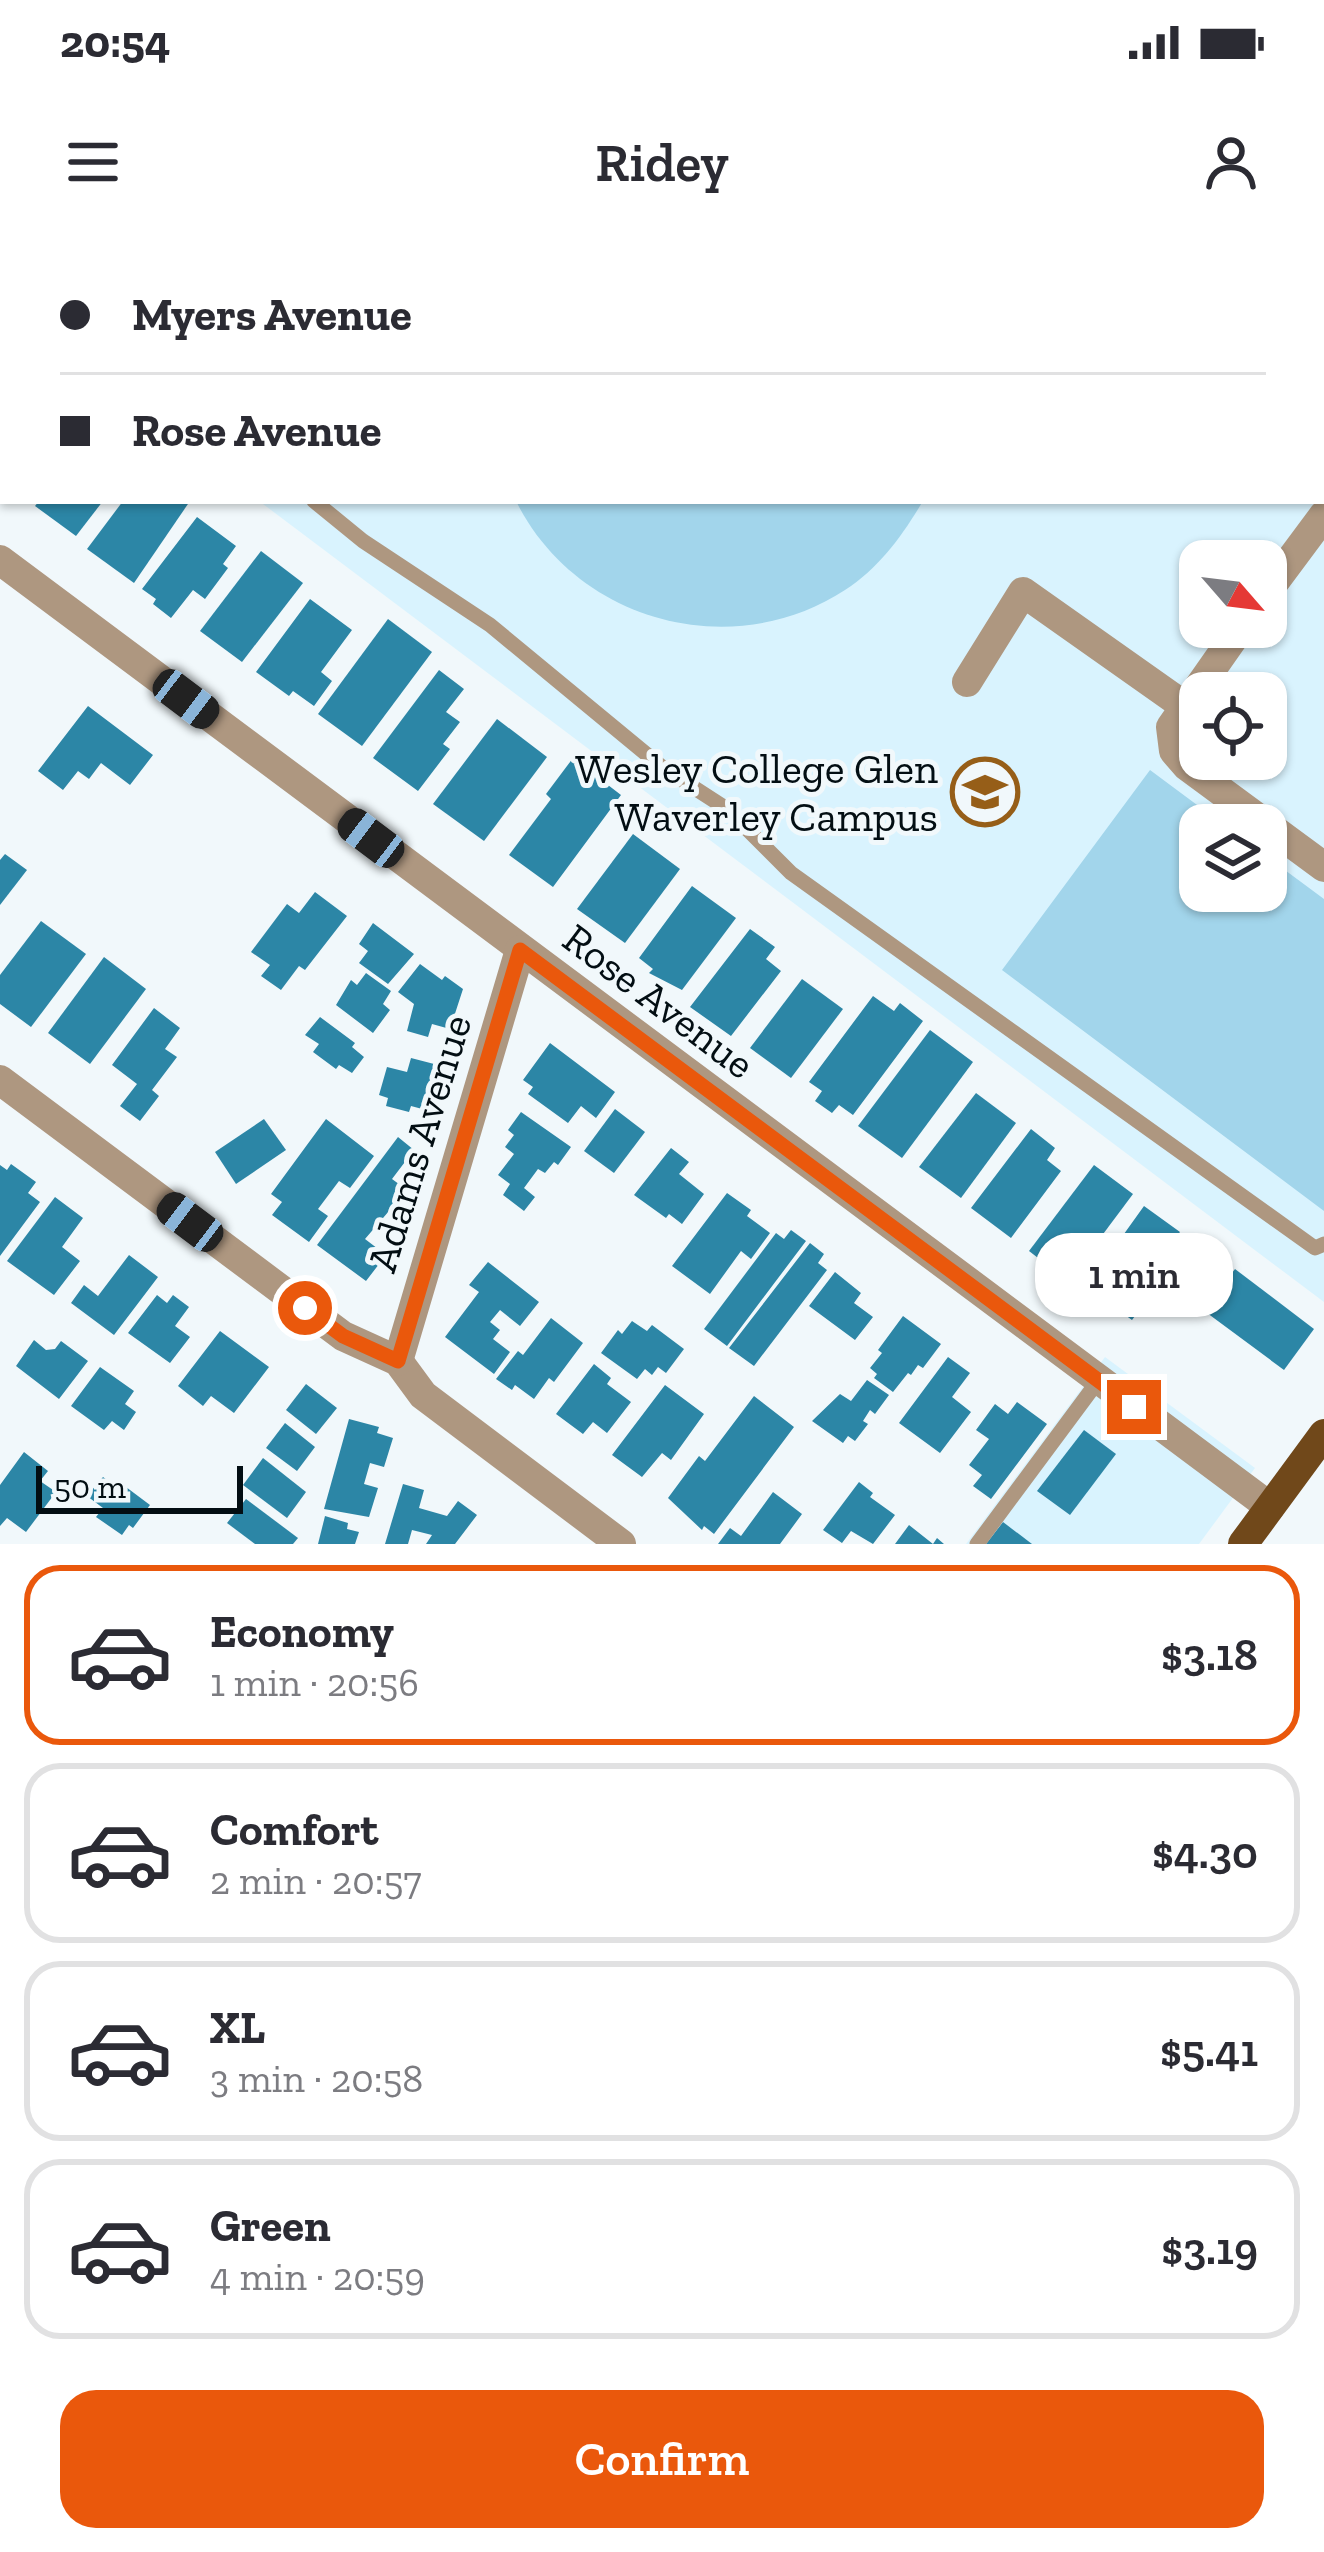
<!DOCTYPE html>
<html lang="en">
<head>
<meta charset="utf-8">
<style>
  :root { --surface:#fff; --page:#f7f7f7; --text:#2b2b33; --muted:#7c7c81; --line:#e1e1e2; --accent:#ea580c }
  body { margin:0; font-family:"Zilla Slab",serif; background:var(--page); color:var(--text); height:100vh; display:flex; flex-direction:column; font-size:45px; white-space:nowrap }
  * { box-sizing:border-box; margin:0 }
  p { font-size:39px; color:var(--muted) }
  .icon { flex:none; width:66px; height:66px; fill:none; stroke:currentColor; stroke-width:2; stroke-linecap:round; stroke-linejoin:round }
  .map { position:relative; height:1304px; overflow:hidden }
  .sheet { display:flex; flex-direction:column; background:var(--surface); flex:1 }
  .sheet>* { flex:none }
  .guide { position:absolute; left:0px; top:0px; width:1326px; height:264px; box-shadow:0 3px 9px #0004; display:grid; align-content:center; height:264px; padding:0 60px; background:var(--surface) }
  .needle { width:78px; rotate:118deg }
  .buttons { position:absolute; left:1179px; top:300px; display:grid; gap:24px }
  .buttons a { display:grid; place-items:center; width:108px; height:108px; border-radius:24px; background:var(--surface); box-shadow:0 3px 9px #0004; font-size:60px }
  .scale { position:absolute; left:36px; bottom:30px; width:207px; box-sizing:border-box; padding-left:12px; border:6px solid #030e13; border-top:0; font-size:33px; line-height:42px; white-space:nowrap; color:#030e13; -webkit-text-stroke:9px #f1f8fb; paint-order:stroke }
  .end { position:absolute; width:54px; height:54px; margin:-27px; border:15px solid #ea580c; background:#fff; box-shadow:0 0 0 6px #fff }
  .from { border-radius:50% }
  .bubble { position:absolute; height:84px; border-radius:36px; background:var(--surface); box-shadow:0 3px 9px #0004; font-size:39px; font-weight:600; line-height:84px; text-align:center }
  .car { position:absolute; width:36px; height:72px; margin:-36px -18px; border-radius:15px; box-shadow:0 0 9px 3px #0007; background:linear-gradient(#222 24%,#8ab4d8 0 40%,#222 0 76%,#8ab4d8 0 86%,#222 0) }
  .guide b { display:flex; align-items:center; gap:42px; height:114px; font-size:45px }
  .guide b+b { border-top:3px solid var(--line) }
  .guide i { width:30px; height:30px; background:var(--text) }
  ul { padding:21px 0 0; list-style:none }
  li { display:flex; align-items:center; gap:36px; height:180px; margin:0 24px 18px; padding:0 36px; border:6px solid var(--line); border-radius:36px }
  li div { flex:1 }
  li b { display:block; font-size:45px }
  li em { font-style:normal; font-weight:600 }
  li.on { border-color:var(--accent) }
  li>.icon { width:108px; height:108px; stroke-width:1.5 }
  .primary-button { display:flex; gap:24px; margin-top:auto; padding:24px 60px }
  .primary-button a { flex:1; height:138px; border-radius:36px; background:var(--accent); color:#fff; font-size:48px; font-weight:600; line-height:138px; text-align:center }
  .status { display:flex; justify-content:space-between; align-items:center; height:84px; padding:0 60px; background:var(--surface); direction:ltr }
  .status svg { height:33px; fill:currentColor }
  header { display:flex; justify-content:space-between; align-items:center; height:156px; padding:0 60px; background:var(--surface); font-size:54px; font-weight:600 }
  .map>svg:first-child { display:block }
  .built { fill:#d9f3fe; fill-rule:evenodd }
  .green { fill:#a2d5eb }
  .building { fill:#2c86a6 }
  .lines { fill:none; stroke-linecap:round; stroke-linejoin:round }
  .service { stroke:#ae9780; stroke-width:15 }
  .minor { stroke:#ae9780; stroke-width:30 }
  .primary { stroke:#70481a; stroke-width:30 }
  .route { stroke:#ea580c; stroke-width:15 }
  .labels { text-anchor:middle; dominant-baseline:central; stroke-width:10; stroke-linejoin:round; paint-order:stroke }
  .poi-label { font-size:42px; fill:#030e13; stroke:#f1f8fb; text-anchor:end }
  .street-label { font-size:42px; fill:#030e13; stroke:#f1f8fb }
</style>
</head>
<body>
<div class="status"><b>20:54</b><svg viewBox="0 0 49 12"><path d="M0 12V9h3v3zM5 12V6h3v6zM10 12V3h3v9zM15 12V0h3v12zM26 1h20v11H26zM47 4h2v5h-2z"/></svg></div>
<header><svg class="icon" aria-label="menu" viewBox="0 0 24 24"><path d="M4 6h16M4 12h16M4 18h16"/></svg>Ridey<svg class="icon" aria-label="person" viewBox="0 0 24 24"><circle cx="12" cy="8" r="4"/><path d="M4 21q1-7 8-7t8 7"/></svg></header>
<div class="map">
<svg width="1324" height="1304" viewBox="0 0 1324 1304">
  <rect width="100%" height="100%" fill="#f1f8fb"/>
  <!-- built -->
  <g class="built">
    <path d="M 0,0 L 1324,0 L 1324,1062 L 259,261 L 1323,261 L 1323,3 L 3,3 L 3,69 ZM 1200,321 L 1266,321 L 1266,387 L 1200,387 ZM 1200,453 L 1266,453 L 1266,519 L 1200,519 ZM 1200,585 L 1266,585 L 1266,651 L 1200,651 Z"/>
    <polygon points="1105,1117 1255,1228 1199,1304 966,1304"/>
  </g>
  <!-- green -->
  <g class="green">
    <polygon points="281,0 864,0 868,3 279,3"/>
    <path d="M 516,261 L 923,261 C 902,296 880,327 845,350 C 732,424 576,382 516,261 Z"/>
    <polygon points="1150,530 1224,585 1200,585 1200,651 1266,651 1266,616 1324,659 1324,971 1002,730"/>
  </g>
  <!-- building -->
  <g class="building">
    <polygon points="39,261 103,261 76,296 35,266"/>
    <polygon points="123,261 190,261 134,343 87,309"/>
    <polygon points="197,277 236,306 223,324 228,328 205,359 193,350 171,378 153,364 156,359 142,349"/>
    <polygon points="261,311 303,343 242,422 200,391"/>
    <polygon points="310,359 352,390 321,432 332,441 314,466 293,451 289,456 256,432"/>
    <polygon points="388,379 432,412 362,506 318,474"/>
    <polygon points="439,430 464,449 446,472 460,482 443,504 450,509 418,551 373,518"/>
    <polygon points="88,466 153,515 130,545 101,523 89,539 78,531 63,550 38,531"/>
    <polygon points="497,479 547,517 484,601 433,564"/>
    <polygon points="576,514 598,531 595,535 621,555 553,647 509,615 551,559 546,554"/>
    <polygon points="633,594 680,629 625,703 577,669"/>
    <polygon points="5,614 27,630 0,665 0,620"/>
    <polygon points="692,646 736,678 682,750 649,733 653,729 639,718"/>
    <polygon points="315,652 347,676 305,730 299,726 281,750 261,736 270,725 251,712 287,664 299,673"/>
    <polygon points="41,681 86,714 31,787 0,764 0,735"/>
    <polygon points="373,683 414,714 388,744 359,723 368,711 359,704"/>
    <polygon points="750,689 775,707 766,719 781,731 731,796 690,767"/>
    <polygon points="104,717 146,749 90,824 48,793"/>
    <polygon points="420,724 442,740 445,736 463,749 450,789 432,784 428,797 407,791 414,764 398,752"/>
    <polygon points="366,733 391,751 383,764 390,770 373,793 336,765 351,740 357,745"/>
    <polygon points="802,739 843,769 791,838 750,808"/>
    <polygon points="873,756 894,771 900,763 923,781 853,875 839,865 832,873 815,861 822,851 809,842"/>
    <polygon points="154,768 180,788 165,809 177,817 152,850 159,856 140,881 120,866 137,844 112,825"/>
    <polygon points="320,777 355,803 352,807 364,817 352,833 339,825 336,829 313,812 319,804 305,795"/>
    <polygon points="930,790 973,822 902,918 858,886"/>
    <polygon points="550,803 615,852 596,878 581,866 568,883 528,854 533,847 523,840"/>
    <polygon points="411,818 438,825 426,870 411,866 409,872 386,866 388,858 379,855 387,827 407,832"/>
    <polygon points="976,853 1016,883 961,958 919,927"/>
    <polygon points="615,869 645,892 614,933 584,911"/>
    <polygon points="521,872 571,907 558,925 554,922 545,933 538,929 524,948 535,957 524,971 503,955 510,944 498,935 514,914 505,907 514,895 508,890"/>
    <polygon points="264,879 286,910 236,944 215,912"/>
    <polygon points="326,879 374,916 350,948 339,941 318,969 328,976 309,1002 272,975 282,962 271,954"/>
    <polygon points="1031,889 1055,908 1047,920 1061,931 1011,998 971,968"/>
    <polygon points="398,897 414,910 392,939 407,950 365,999 386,1015 366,1041 317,1005"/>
    <polygon points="671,908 689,922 679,934 704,954 682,984 669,974 666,978 634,955"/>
    <polygon points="11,924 36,942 28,953 40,962 0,1016 0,925 7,930"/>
    <polygon points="1094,925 1133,954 1068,1041 1029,1011"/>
    <polygon points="727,953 751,970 747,976 770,993 751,1019 741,1011 710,1054 672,1026"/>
    <polygon points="55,957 83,978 62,1007 80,1021 54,1055 7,1021"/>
    <polygon points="1144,966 1180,992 1163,1015 1174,1024 1132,1080 1086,1047"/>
    <polygon points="791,990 806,1001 727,1106 704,1089 776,993 784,999"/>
    <polygon points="810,1003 824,1014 818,1023 827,1030 754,1126 729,1108"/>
    <polygon points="129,1015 158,1037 114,1095 71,1063 84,1045 98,1056"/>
    <polygon points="488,1022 539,1062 520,1086 500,1070 490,1082 500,1090 493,1099 510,1112 494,1134 445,1097 479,1052 469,1045"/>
    <polygon points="1235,1029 1314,1089 1284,1130 1203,1070"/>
    <polygon points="835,1032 861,1053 854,1063 873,1077 855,1100 809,1066"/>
    <polygon points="157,1055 167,1063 173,1055 189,1067 175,1086 190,1097 170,1123 128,1093"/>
    <polygon points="903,1076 941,1104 923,1128 918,1125 911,1135 908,1133 893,1152 874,1138 877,1134 870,1128 882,1113 878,1110"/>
    <polygon points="551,1078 583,1103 554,1142 549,1138 534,1159 515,1145 512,1150 496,1139 518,1111 523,1115"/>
    <polygon points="632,1081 647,1091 652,1085 684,1109 666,1133 658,1127 652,1135 645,1129 637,1139 601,1113 618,1090 622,1094"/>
    <polygon points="220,1091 269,1127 234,1173 211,1156 203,1166 178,1146"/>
    <polygon points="34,1100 46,1110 55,1109 61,1101 88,1121 59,1159 16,1126"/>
    <polygon points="948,1117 970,1133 952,1157 971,1172 940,1213 899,1183"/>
    <polygon points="594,1124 611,1138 607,1144 631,1162 607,1193 593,1182 583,1194 556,1174"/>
    <polygon points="100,1127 134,1151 125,1164 136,1172 124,1190 112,1181 104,1190 71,1166"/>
    <polygon points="867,1140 889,1155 875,1174 870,1170 863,1181 868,1184 855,1201 848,1196 843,1203 812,1181 840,1154 851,1161"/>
    <polygon points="306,1144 337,1168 316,1194 286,1170"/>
    <polygon points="665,1145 704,1174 671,1220 662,1213 642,1237 612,1215"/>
    <polygon points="754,1156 794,1187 714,1294 704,1286 702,1290 668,1258 699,1216 705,1221"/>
    <polygon points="1017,1162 1047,1184 991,1259 973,1246 982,1235 969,1225 989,1199 976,1190 995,1164 1008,1174"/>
    <polygon points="349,1179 379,1187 377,1193 393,1198 384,1227 370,1223 364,1244 378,1248 369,1277 324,1269"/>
    <polygon points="285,1183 315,1207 297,1231 266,1208"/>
    <polygon points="1084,1190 1116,1214 1070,1275 1037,1251"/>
    <polygon points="24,1212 48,1231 40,1241 56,1252 26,1292 7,1278 0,1286 0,1245"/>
    <polygon points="263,1218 306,1252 287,1278 243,1245"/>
    <polygon points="103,1237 115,1246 118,1241 150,1265 133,1288 129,1285 122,1295 96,1277 103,1268 87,1256"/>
    <polygon points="859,1242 873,1253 870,1257 895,1275 873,1304 851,1291 842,1303 823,1290"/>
    <polygon points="403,1244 424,1250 419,1268 447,1276 458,1261 477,1275 455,1304 426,1304 432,1295 412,1290 408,1304 385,1304"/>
    <polygon points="773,1252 802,1274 780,1304 718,1304 730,1288 741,1296"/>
    <polygon points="246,1259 298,1298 293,1304 255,1304 227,1283"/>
    <polygon points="325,1276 348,1283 347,1289 359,1292 355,1304 318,1304"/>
    <polygon points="1003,1282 1032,1304 986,1304"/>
    <polygon points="909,1285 933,1304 937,1298 944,1304 895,1304"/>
  </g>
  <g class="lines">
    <!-- service -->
    <g class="service">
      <polyline points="0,39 3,41"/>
      <polyline points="314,261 363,301 490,385 662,527 727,569 791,633 1315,1008 1324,1004"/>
      <polyline points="977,1304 1098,1141"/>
    </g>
    <!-- minor -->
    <g class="minor">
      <polyline points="1137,0 1145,3"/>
      <polyline points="1323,46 1324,46"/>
      <polyline points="0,320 1270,1267"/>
      <polyline points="1266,353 1324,275"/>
      <polyline points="1241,387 1171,487 1174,511 1187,526 1324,627"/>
      <polyline points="967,442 1023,352 1183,465"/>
      <polyline points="0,840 343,1096 398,1121 423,1155 621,1304"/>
      <polyline points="398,1121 520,710"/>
    </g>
    <!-- primary -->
    <polyline class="primary" points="1243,1304 1324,1194"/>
  </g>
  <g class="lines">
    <!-- route -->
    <polyline class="route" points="305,1068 343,1096 398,1121 520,710 1134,1167"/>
  </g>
  <!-- icons -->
  <defs>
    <symbol id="school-ring" viewBox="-11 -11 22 22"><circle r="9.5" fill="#f1f8fb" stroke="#965e18" stroke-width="1.5"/><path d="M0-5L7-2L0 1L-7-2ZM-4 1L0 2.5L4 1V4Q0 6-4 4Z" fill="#965e18"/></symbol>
  </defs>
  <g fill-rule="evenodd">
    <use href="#school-ring" x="947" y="514" width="76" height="76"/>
  </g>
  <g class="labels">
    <!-- poi labels -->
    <g class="poi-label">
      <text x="938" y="528">Wesley College Glen<tspan x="938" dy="48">Waverley Campus</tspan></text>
    </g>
    <!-- street labels -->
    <g class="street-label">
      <text transform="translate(659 761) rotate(37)">Rose Avenue</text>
      <text transform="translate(419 903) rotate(-73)">Adams Avenue</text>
    </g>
  </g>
</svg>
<div class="buttons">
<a><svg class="needle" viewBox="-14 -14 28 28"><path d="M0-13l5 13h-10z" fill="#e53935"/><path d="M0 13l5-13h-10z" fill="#7c7c81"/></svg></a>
<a><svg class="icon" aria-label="locate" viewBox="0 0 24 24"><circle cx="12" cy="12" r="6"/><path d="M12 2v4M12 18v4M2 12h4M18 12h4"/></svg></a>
<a><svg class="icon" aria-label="layers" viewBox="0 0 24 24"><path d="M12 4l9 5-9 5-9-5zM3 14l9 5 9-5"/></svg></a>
</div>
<div class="scale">50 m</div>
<i class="end from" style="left:305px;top:1068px"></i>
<i class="end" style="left:1134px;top:1167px"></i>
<div class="bubble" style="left:1035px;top:993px;width:198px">1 min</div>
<i class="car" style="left:186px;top:459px;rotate:127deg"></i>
<i class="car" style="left:371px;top:598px;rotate:307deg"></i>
<i class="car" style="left:190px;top:982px;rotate:307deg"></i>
<div class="guide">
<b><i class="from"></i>Myers Avenue</b>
<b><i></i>Rose Avenue</b>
</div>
</div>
<section class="sheet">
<ul>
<li class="on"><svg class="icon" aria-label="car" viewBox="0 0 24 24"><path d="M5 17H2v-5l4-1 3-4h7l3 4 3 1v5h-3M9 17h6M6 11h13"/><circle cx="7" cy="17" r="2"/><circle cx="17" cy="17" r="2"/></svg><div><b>Economy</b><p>1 min · 20:56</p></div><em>$3.18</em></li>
<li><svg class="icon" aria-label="car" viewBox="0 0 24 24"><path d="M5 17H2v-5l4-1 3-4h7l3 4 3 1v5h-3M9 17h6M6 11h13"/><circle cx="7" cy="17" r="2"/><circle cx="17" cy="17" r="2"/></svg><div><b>Comfort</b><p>2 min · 20:57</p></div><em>$4.30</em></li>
<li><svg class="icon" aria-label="car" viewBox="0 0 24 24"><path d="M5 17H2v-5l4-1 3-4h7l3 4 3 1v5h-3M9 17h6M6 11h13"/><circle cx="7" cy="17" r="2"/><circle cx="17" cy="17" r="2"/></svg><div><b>XL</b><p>3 min · 20:58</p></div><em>$5.41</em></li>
<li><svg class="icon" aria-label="car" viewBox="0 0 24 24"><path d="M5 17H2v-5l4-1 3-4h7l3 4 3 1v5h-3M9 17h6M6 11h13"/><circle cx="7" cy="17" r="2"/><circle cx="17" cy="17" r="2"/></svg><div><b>Green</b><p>4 min · 20:59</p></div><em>$3.19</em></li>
</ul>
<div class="primary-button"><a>Confirm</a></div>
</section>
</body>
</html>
